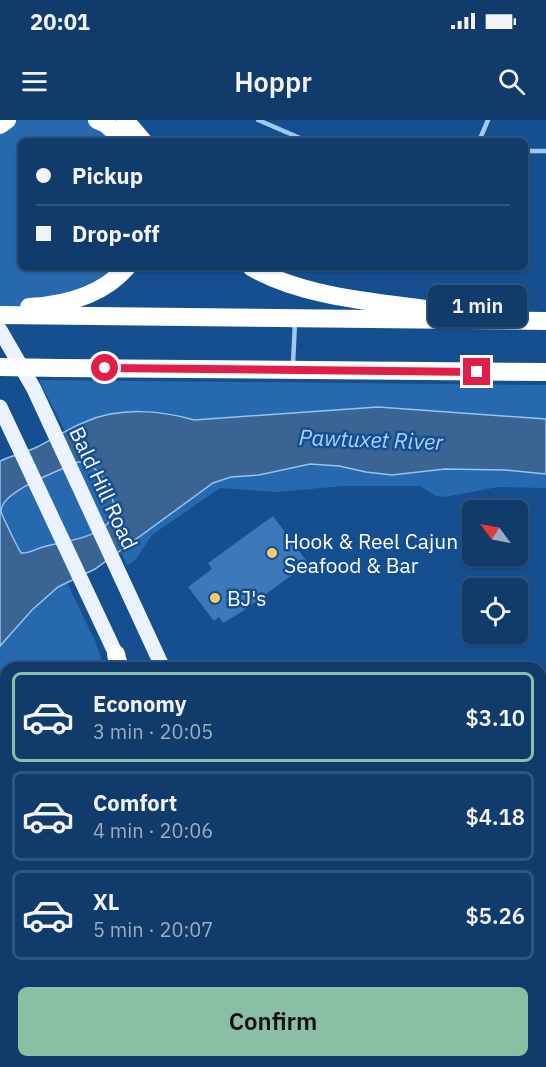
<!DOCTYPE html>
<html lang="en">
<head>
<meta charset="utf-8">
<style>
  :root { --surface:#103b6b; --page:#1e4673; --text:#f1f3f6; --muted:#9cadc1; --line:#30557e; --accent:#8abfa5 }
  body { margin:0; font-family:"IBM Plex Sans",sans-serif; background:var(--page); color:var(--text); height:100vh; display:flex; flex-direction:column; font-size:22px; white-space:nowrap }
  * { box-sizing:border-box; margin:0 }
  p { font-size:20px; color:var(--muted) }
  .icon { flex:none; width:33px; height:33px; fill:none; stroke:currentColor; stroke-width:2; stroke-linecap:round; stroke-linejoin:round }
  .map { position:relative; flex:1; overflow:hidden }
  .details { position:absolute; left:0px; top:542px; width:546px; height:406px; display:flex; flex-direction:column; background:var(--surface); border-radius:18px 18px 0 0; box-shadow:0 2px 4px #0004,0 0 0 2px var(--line) }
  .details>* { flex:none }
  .top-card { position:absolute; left:18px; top:18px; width:510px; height:132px; border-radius:9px; box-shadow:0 2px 4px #0004,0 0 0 2px var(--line); display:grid; align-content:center; height:132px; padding:0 18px; background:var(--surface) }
  .needle { width:39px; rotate:302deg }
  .controls { position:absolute; left:462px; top:380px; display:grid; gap:12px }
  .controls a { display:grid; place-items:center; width:66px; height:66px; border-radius:9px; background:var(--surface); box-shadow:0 2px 4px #0004,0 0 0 2px var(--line); font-size:30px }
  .end { position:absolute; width:27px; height:27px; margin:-14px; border:8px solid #e11d48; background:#fff; box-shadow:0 0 0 3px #fff }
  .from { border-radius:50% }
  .bubble { position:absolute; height:42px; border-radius:9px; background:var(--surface); box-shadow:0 2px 4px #0004,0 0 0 2px var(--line); font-size:20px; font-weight:600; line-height:42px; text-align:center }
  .top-card b { display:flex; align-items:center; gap:21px; height:57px; font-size:22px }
  .top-card b+b { border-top:2px solid var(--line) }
  .top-card i { width:15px; height:15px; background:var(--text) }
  ul { padding:10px 0 0; list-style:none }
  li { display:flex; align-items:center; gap:18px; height:90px; margin:0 12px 9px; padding:0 6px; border:3px solid var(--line); border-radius:9px }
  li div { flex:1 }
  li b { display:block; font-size:22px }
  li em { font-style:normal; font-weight:600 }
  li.on { border-color:var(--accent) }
  li>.icon { width:54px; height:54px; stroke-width:1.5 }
  .button { display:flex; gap:12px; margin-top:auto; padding:12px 18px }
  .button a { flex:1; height:69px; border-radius:9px; background:var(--accent); color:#111; font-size:24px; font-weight:600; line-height:69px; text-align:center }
  .status { display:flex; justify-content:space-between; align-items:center; height:42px; padding:0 30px; background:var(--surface); direction:ltr }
  .status svg { height:16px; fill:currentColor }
  header { display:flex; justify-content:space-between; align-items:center; height:78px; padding:0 18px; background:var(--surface); font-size:27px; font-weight:600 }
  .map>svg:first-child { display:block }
  .green { fill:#2769ae }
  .water { fill:#3a6493; stroke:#92c3f3; stroke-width:1.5; fill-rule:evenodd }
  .building { fill:#3d78b8 }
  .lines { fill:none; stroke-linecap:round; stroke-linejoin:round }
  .lane { stroke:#a0c8f1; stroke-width:4.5 }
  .street { stroke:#a0c8f1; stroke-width:6 }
  .primary { stroke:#eaf3ff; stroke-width:15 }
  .highway { stroke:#fff; stroke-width:18 }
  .highway-bridge { stroke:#fff; stroke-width:18 }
  .route { stroke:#e11d48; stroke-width:8 }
  .poi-dot { fill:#ffcb60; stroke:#154f8f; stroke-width:2 }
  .labels { text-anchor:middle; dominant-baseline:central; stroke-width:5; stroke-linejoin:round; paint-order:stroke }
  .street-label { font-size:21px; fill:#fff; stroke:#154f8f }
  .poi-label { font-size:21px; fill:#fff; stroke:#154f8f; text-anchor:start }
  .water-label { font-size:22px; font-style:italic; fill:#acd2f8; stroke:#154f8f }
</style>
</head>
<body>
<div class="status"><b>20:01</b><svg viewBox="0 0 49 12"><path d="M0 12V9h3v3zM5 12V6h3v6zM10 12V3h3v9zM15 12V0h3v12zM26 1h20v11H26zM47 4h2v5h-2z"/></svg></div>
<header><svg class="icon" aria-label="menu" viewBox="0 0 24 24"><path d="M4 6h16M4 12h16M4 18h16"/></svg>Hoppr<svg class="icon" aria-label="search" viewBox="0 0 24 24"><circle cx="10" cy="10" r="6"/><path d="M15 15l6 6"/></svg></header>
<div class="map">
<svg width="546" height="947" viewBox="0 0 546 947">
  <rect width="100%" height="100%" fill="#154f8f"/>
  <!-- green -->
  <g class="green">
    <polygon points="4,0 98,0 126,21 21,21 21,147 125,147 119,155 36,186 0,187 0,4"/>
    <path d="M 39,260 L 546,265 L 546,299 L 378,287 L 194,300 C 150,287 106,291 65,311 Z"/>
    <path d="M 78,342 C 102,344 111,371 116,392 C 102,422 65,419 38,428 C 31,430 29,434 21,433 C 18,428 1,394 1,391 C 0,372 61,350 78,342 Z"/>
    <polygon points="310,344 339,346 366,352 392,355 445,349 505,350 546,354 546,368 498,367 444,377 436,376 420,366 343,366 276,372 220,368 152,415 136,439 127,446 120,429 213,363 231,357 259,355"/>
    <path d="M 67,463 L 95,521 L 104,547 L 6,548 L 6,675 L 0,674 L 0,526 C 23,506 38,475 67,463 Z"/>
  </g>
  <!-- water -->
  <path class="water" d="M 378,287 L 546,299 L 546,354 L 505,350 L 445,349 L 392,355 L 366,352 L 339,346 L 310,344 L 259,355 L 231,357 L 213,363 L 95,449 L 58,467 L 32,490 L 0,526 L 0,341 C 11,336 24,333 35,328 C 52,320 67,309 85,302 C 119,287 160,290 194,300 ZM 78,342 C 102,344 111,371 116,392 C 103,419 69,420 43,427 C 35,429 29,434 21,433 C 18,428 1,394 1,391 C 1,371 61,350 78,342 Z"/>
  <!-- building -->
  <polygon class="building" points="273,396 308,443 243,491 223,503 219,497 214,501 188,467 212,449 208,443"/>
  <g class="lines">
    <!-- lane -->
    <g class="lane">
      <polyline points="258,0 307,21"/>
      <polyline points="479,21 488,0"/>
      <polyline points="525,31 546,31"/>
      <polyline points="293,244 295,202"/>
    </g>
    <!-- street -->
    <g class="street">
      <polyline points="0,835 6,833"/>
      <polyline points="130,942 131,947"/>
    </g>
    <!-- primary -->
    <g class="primary">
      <polyline points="0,210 34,269 163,548"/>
      <polyline points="0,287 121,545"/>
      <polyline points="292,942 294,947"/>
      <polyline points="340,942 342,947"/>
    </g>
    <!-- highway -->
    <g class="highway">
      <polyline points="97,0 106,4 125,21"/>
      <polyline points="125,0 143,21"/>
      <polyline points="0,5 7,0"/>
      <path d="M 251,147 C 303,177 375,182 434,190"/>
      <path d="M 29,187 C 64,185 103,175 127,147"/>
      <polyline points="0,195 546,201"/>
      <polyline points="59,248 546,252"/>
      <polyline points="116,534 119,548"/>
      <polyline points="0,692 6,692"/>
      <polyline points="0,706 6,707"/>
    </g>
    <!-- highway-bridge -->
    <polyline class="highway-bridge" points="0,247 59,248"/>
  </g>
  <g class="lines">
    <!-- route -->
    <polyline class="route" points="105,248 477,252"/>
  </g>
  <!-- markers -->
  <g class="poi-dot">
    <circle cx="272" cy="433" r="6"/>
    <circle cx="215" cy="478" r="6"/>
  </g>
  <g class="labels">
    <!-- street labels -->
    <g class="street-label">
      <text transform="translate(104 368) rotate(65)">Bald Hill Road</text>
    </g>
    <!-- poi labels -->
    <g class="poi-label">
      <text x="284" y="421">Hook &amp; Reel Cajun<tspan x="284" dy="24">Seafood &amp; Bar</tspan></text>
      <text x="227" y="478">BJ's</text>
    </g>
    <!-- water labels -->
    <g class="water-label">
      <text transform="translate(371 319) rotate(2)">Pawtuxet River</text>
    </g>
  </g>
</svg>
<div class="controls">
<a><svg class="needle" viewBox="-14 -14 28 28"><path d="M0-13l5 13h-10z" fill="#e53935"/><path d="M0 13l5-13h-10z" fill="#9cadc1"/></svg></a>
<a><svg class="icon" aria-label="locate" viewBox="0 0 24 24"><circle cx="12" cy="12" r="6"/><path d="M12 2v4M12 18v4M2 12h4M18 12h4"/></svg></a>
</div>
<i class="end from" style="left:105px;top:248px"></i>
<i class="end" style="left:477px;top:252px"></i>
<div class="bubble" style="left:428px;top:165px;width:99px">1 min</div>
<div class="top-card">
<b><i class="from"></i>Pickup</b>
<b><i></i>Drop-off</b>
</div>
<section class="details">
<ul>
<li class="on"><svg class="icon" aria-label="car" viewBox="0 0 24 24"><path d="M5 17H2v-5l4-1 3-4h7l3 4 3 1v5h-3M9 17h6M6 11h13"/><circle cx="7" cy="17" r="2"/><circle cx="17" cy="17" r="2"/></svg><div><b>Economy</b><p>3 min · 20:05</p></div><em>$3.10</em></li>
<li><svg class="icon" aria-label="car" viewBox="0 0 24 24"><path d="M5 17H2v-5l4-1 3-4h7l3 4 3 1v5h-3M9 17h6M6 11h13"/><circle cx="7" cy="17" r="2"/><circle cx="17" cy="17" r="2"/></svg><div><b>Comfort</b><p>4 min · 20:06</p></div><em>$4.18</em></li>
<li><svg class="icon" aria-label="car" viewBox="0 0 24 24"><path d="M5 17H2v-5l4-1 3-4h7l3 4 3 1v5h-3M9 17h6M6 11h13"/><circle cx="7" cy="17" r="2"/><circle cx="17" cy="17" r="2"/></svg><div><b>XL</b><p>5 min · 20:07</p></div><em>$5.26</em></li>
</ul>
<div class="button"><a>Confirm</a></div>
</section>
</div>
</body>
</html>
